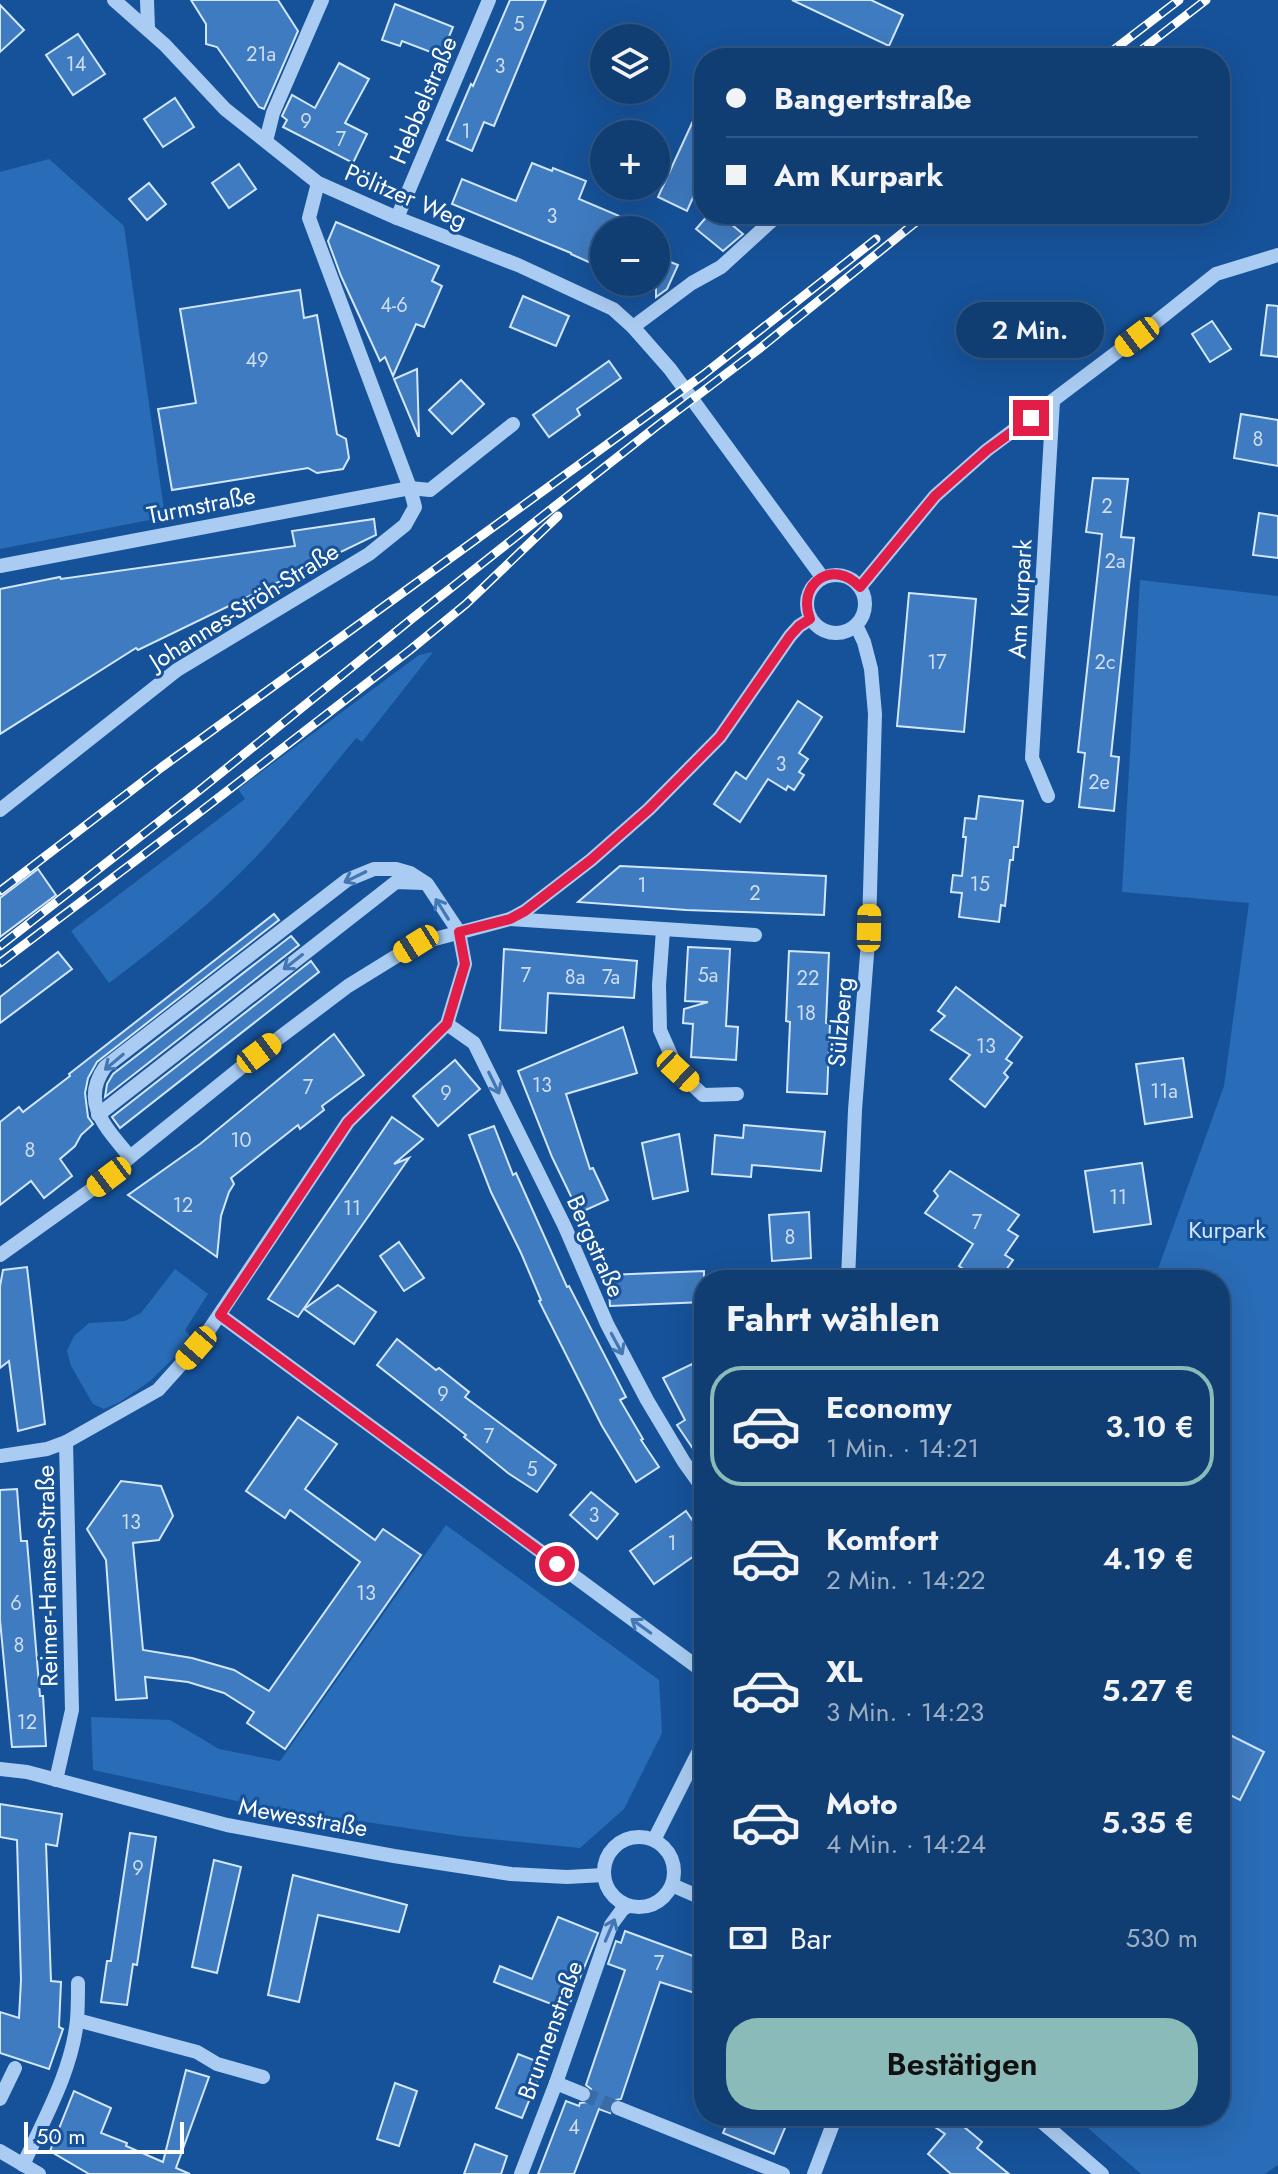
<!DOCTYPE html>
<html lang="de">
<head>
<meta charset="utf-8">
<style>
  :root { --surface:#103e73; --page:#1e497b; --text:#f1f3f6; --muted:#9caec4; --line:#305785; --accent:#8bbbb9 }
  body { margin:0; font-family:Jost,sans-serif; background:var(--page); color:var(--text); height:100vh; display:flex; flex-direction:column; font-size:30px; white-space:nowrap }
  * { box-sizing:border-box; margin:0 }
  p { font-size:26px; color:var(--muted) }
  .icon { flex:none; width:44px; height:44px; fill:none; stroke:currentColor; stroke-width:2; stroke-linecap:round; stroke-linejoin:round }
  .map { position:relative; flex:1; overflow:hidden }
  .sheet { position:absolute; left:694px; top:1270px; width:536px; height:856px; display:flex; flex-direction:column; background:var(--surface); border-radius:32px; box-shadow:0 8px 32px #0002,0 0 0 2px var(--line) }
  .sheet>* { flex:none }
  .hud { position:absolute; left:694px; top:48px; width:536px; height:176px; border-radius:32px; box-shadow:0 8px 32px #0002,0 0 0 2px var(--line); display:grid; align-content:center; height:176px; padding:0 32px; background:var(--surface) }
  .controls { position:absolute; left:590px; top:24px; display:grid; gap:16px }
  .controls a { display:grid; place-items:center; width:80px; height:80px; border-radius:50%; background:var(--surface); box-shadow:0 8px 32px #0002,0 0 0 2px var(--line); font-size:40px }
  .scale { position:absolute; left:24px; bottom:20px; width:160px; box-sizing:border-box; padding-left:8px; border:4px solid #fff; border-top:0; font-size:22px; line-height:28px; white-space:nowrap; color:#fff; -webkit-text-stroke:6px #165299; paint-order:stroke }
  .end { position:absolute; width:36px; height:36px; margin:-18px; border:10px solid #e11d48; background:#fff; box-shadow:0 0 0 4px #fff }
  .from { border-radius:50% }
  .bubble { position:absolute; height:56px; border-radius:28px; background:var(--surface); box-shadow:0 8px 32px #0002,0 0 0 2px var(--line); font-size:26px; font-weight:600; line-height:56px; text-align:center }
  .car { position:absolute; width:24px; height:48px; margin:-24px -12px; border-radius:10px; box-shadow:0 0 6px 2px #0007; background:linear-gradient(#f5c518 24%,#345 0 40%,#f5c518 0 76%,#345 0 86%,#f5c518 0) }
  .hud b { display:flex; align-items:center; gap:28px; height:76px; font-size:30px }
  .hud b+b { border-top:2px solid var(--line) }
  .hud i { width:20px; height:20px; background:var(--text) }
  ul { padding:0; list-style:none }
  li { display:flex; align-items:center; gap:24px; height:120px; margin:0 16px 12px; padding:0 16px; border:4px solid transparent; border-radius:32px }
  li div { flex:1 }
  li b { display:block; font-size:30px }
  li em { font-style:normal; font-weight:600 }
  li.active { border-color:var(--accent) }
  li>.icon { width:72px; height:72px; stroke-width:1.5 }
  h2 { padding:0 32px; font-size:36px; line-height:96px }
  .pay { display:flex; align-items:center; gap:20px; height:88px; padding:0 32px; font-size:30px }
  .pay p { margin-inline-start:auto }
  .primary-button { display:flex; gap:16px; margin-top:auto; padding:16px 32px }
  .primary-button a { flex:1; height:92px; border-radius:32px; background:var(--accent); color:#111; font-size:32px; font-weight:600; line-height:92px; text-align:center }
  .map>svg:first-child { display:block }
  .green { fill:#296cb7 }
  .building { fill:#3f7bc0; stroke:#d2e6fc; stroke-width:2 }
  .lines { fill:none; stroke-linecap:round; stroke-linejoin:round }
  .minor-tunnel { stroke:#396ca8; stroke-width:14; stroke-dasharray:14 7; stroke-linecap:butt }
  .minor { stroke:#aaccf2; stroke-width:14 }
  .rail-casing { stroke:#fff; stroke-width:9 }
  .rail { stroke:#165299; stroke-width:6; stroke-dasharray:18; stroke-linecap:butt }
  .oneway { stroke:#4277b4 }
  .route { stroke:#e11d48; stroke-width:10 }
  .labels { text-anchor:middle; dominant-baseline:central; stroke-width:6; stroke-linejoin:round; paint-order:stroke }
  .number-label { font-size:20px; fill:#cfdeef }
  .street-label { font-size:24px; fill:#fff; stroke:#165299 }
  .park-label { font-size:24px; fill:#d2e6fc; stroke:#165299 }
</style>
</head>
<body>
<div class="map">
<svg width="1278" height="2174" viewBox="0 0 1278 2174">
  <rect width="100%" height="100%" fill="#165299"/>
  <!-- green -->
  <g class="green">
    <polygon points="49,159 124,226 165,517 0,549 0,172"/>
    <polygon points="1140,580 1278,596 1278,2165 1265,2174 1141,2174 1074,2116 1220,2116 1220,1280 1154,1280 1224,1086 1249,903 1122,892"/>
    <path d="M 433,652 L 362,742 L 356,738 C 326,774 297,812 266,846 C 219,898 164,942 109,983 L 71,931 L 245,799 L 238,789 L 419,655 Z"/>
    <polygon points="175,1269 208,1294 185,1330 193,1339 150,1381 120,1402 104,1409 93,1404 71,1366 67,1351 74,1336 89,1323 125,1321 141,1313"/>
    <polygon points="446,1525 659,1680 662,1733 624,1809 580,1848 460,1836 265,1807 93,1770 91,1717 170,1720 219,1749 280,1761"/>
  </g>
  <!-- building -->
  <g class="building">
    <polygon points="191,0 278,0 298,31 264,109 259,107 217,47 206,44 206,24"/>
    <polygon points="510,0 546,0 494,126 484,122 472,151 447,140 471,84 473,86"/>
    <polygon points="792,0 871,0 903,15 889,46"/>
    <polygon points="395,4 453,27 441,56 402,41 400,46 382,40"/>
    <polygon points="0,5 24,30 0,52"/>
    <polygon points="78,34 105,74 73,95 46,55"/>
    <polygon points="339,63 369,79 345,123 367,134 353,163 283,127 287,120 282,116 292,95 315,108"/>
    <polygon points="704,97 704,173 687,211 658,197"/>
    <polygon points="175,98 194,127 163,147 144,119"/>
    <polygon points="532,163 552,171 553,168 586,181 579,199 652,230 604,230 604,269 571,254 571,253 452,204 462,179 516,201"/>
    <polygon points="239,164 256,189 229,208 212,183"/>
    <polygon points="149,183 166,204 147,220 129,199"/>
    <polygon points="709,214 719,214 743,234 723,251 696,229"/>
    <polygon points="336,222 439,266 432,281 442,286 424,327 416,324 393,376 385,357 380,361 341,276 328,241"/>
    <polygon points="656,256 678,265 667,289 656,297"/>
    <polygon points="300,290 304,318 317,315 337,434 346,439 349,458 343,469 317,473 308,468 172,490 158,409 196,403 180,309"/>
    <polygon points="523,296 569,316 556,346 510,327"/>
    <polygon points="1267,305 1278,306 1278,357 1261,355"/>
    <polygon points="1212,321 1231,349 1210,362 1192,334"/>
    <polygon points="609,361 621,378 577,409 580,415 549,437 533,415"/>
    <polygon points="417,369 419,436 418,436 394,379"/>
    <polygon points="461,380 484,404 452,434 429,410"/>
    <polygon points="1241,414 1278,420 1278,466 1234,458"/>
    <polygon points="1093,478 1128,479 1121,537 1134,538 1111,756 1119,757 1114,811 1079,807 1085,753 1078,752 1102,534 1086,532"/>
    <polygon points="1259,513 1278,516 1278,558 1253,555"/>
    <polygon points="374,519 376,535 138,650 136,648 0,734 0,589 60,577 61,579 295,546 292,531"/>
    <polygon points="909,593 976,599 964,732 897,726"/>
    <polygon points="798,701 822,717 799,753 808,759 799,772 804,775 794,790 788,786 786,790 768,779 740,822 714,804 736,772 746,779"/>
    <polygon points="979,796 1023,801 1018,847 1014,847 1013,860 1010,860 1005,906 1001,905 999,922 959,917 962,893 951,892 953,875 962,876 966,837 963,837 965,818 976,819"/>
    <polygon points="620,866 826,876 824,915 686,910 578,902"/>
    <polygon points="38,869 56,895 0,937 0,898"/>
    <polygon points="274,914 279,920 97,1062 88,1078 85,1093 88,1117 93,1124 81,1135 75,1146 60,1159 72,1176 44,1198 31,1181 0,1205 0,1122 19,1107 23,1112 70,1076 69,1074"/>
    <polygon points="291,936 299,945 105,1097 107,1084 113,1074"/>
    <polygon points="688,947 730,949 726,1026 738,1027 736,1060 691,1057 693,1024 683,1023 684,1009 708,1002 685,1001"/>
    <polygon points="504,949 637,961 634,998 548,993 546,1033 500,1030"/>
    <polygon points="789,951 829,953 826,1023 830,1024 827,1094 787,1092 790,1022 786,1021"/>
    <polygon points="58,952 72,969 0,1023 0,997"/>
    <polygon points="311,961 319,972 120,1128 112,1117"/>
    <polygon points="956,987 1022,1037 1006,1059 1012,1063 1004,1073 1008,1077 985,1107 950,1079 970,1055 931,1030 945,1016 938,1011"/>
    <polygon points="623,1027 637,1073 566,1094 590,1169 593,1168 608,1200 579,1213 552,1157 518,1071"/>
    <polygon points="334,1034 364,1075 322,1106 324,1110 300,1129 298,1125 231,1178 234,1184 229,1192 221,1216 217,1257 128,1195 200,1144"/>
    <polygon points="1183,1058 1192,1117 1145,1124 1136,1064"/>
    <polygon points="455,1060 480,1089 438,1126 413,1096"/>
    <polygon points="392,1117 423,1139 394,1164 409,1158 298,1317 268,1299"/>
    <polygon points="744,1125 825,1132 821,1171 752,1165 751,1177 712,1174 715,1135 743,1138"/>
    <polygon points="494,1126 513,1175 516,1173 567,1287 569,1286 626,1397 620,1400 643,1439 641,1440 659,1467 636,1482 602,1426 539,1301 541,1300 521,1253 491,1192 469,1135"/>
    <polygon points="679,1134 688,1191 653,1199 642,1143"/>
    <polygon points="1142,1163 1151,1224 1094,1232 1085,1171"/>
    <polygon points="950,1171 1019,1215 1008,1230 1018,1236 1005,1255 1013,1260 999,1280 979,1280 959,1266 973,1244 925,1213 938,1196 934,1191"/>
    <polygon points="809,1212 811,1258 772,1261 769,1215"/>
    <polygon points="399,1242 424,1278 404,1291 380,1256"/>
    <polygon points="27,1267 45,1424 18,1431 9,1361 0,1368 0,1286 3,1270"/>
    <polygon points="704,1271 704,1302 610,1306 608,1275"/>
    <polygon points="338,1285 376,1312 354,1344 304,1309"/>
    <polygon points="397,1339 436,1370 439,1368 469,1392 465,1397 556,1465 537,1492 508,1473 464,1437 466,1435 377,1365"/>
    <polygon points="692,1364 704,1387 704,1465 677,1425 685,1420 663,1378"/>
    <polygon points="298,1417 337,1444 305,1489 375,1540 383,1529 421,1555 285,1749 247,1723 254,1712 224,1693 188,1682 145,1677 147,1698 116,1700 106,1560 87,1529 121,1481 161,1486 173,1516 159,1540 133,1543 143,1650 192,1658 234,1670 269,1691 360,1562 290,1510 285,1518 246,1491"/>
    <polygon points="17,1489 21,1541 27,1541 40,1696 43,1696 46,1746 12,1747 0,1620 0,1490"/>
    <polygon points="591,1492 618,1514 597,1539 570,1515"/>
    <polygon points="686,1511 704,1537 704,1549 654,1584 630,1551"/>
    <polygon points="1220,1730 1264,1752 1240,1800 1220,1790"/>
    <polygon points="0,1804 62,1814 57,1846 46,1844 51,1981 61,1982 59,2027 63,2029 49,2069 0,2053 0,2012 19,2018 21,1980 17,1840 0,1837"/>
    <polygon points="130,1833 156,1837 137,1965 133,1964 127,2005 101,2002 107,1961 111,1961"/>
    <polygon points="214,1860 241,1867 217,1973 192,1967"/>
    <polygon points="293,1875 407,1905 399,1932 318,1915 299,2002 268,1995"/>
    <polygon points="558,1917 598,1933 567,2010 494,1982 500,1966 532,1979"/>
    <polygon points="625,1931 704,1960 704,1996 660,1982 621,2099 611,2101 609,2105 610,2113 599,2109 574,2174 538,2174 566,2101 579,2106 580,2103 588,2102 592,2097 591,2089 586,2085 625,1970 608,1964 616,1941 621,1943"/>
    <polygon points="518,2054 544,2064 522,2118 496,2108"/>
    <polygon points="186,2070 209,2077 176,2168 190,2174 89,2174 50,2151 74,2091 111,2108 101,2133 127,2143 126,2146 163,2162"/>
    <polygon points="395,2083 417,2091 399,2146 377,2139"/>
    <polygon points="730,2116 790,2116 774,2154 723,2133"/>
    <polygon points="919,2116 951,2116 982,2142 977,2148 1009,2174 951,2174 928,2154 945,2134"/>
    <polygon points="475,2144 507,2156 501,2174 464,2174"/>
  </g>
  <g class="lines">
    <!-- minor-tunnel -->
    <polyline class="minor-tunnel" points="583,2094 618,2108"/>
    <!-- minor -->
    <g class="minor">
      <polyline points="114,0 165,45 225,109 318,183 397,218 518,265 613,309 633,327 670,369 822,577"/>
      <polyline points="147,0 148,28"/>
      <polyline points="266,141 273,113 322,0"/>
      <polyline points="397,218 489,0"/>
      <polyline points="633,327 692,283 721,267 779,214"/>
      <polyline points="0,566 410,488 430,490 513,424"/>
      <circle cx="836" cy="604" r="29"/>
      <polyline points="860,587 935,496 987,450 1137,337 1216,274 1278,255"/>
      <polyline points="1048,796 1032,758 1053,401"/>
      <polyline points="0,810 177,670 369,554 405,525 415,507 410,488 309,218 318,183"/>
      <polyline points="510,919 755,935"/>
      <polyline points="663,930 659,985 660,1030 678,1071 703,1095 737,1094"/>
      <polyline points="447,1024 474,1043 565,1227 607,1324 647,1400 684,1462 704,1490"/>
      <polyline points="98,1115 396,882 423,883"/>
      <polyline points="0,1255 109,1177 130,1157 259,1053 348,986 416,944 510,919 525,911 591,860 649,809 720,737 790,636 799,626 810,619"/>
      <polyline points="848,1280 855,1110 869,928 875,714 871,669 864,642 856,625"/>
      <polyline points="220,1315 704,1672"/>
      <path d="M 0,1456 L 47,1449 L 66,1442 L 158,1390 L 201,1342 L 348,1122 L 447,1024 L 465,964 L 459,932 L 427,884 L 410,873 L 396,869 L 374,869 L 347,880 L 105,1067 C 79,1104 108,1129 130,1157"/>
      <polyline points="0,1769 27,1772 227,1825 394,1856 511,1874 567,1877 604,1875"/>
      <polyline points="56,1780 72,1710 66,1442"/>
      <circle cx="639" cy="1872" r="35"/>
      <polyline points="654,1840 704,1741"/>
      <polyline points="672,1885 704,1899"/>
      <polyline points="77,2020 197,2052 217,2064 263,2077"/>
      <polyline points="556,2083 583,2094"/>
      <polyline points="0,2099 15,2068"/>
      <polyline points="618,2108 783,2174"/>
      <polyline points="1035,2116 1102,2174"/>
      <polyline points="0,2151 39,2174"/>
      <path d="M 23,2165 C 44,2119 72,2071 77,2020 C 78,2008 78,1995 78,1983"/>
      <polyline points="521,2174 556,2083 611,1925 622,1910 628,1906"/>
      <polyline points="814,2174 836,2116"/>
    </g>
    <defs>
      <g id="rail">
        <polyline points="1103,58 1179,0"/>
        <polyline points="1131,58 1206,0"/>
        <polyline points="0,891 162,767 703,375 876,239"/>
        <polyline points="0,946 201,789 414,617 657,426 759,349 926,214"/>
        <polyline points="0,963 200,812 410,650 466,604 558,516"/>
      </g>
    </defs>
    <!-- rail casing -->
    <use href="#rail" class="rail-casing"/>
    <!-- rail -->
    <use href="#rail" class="rail"/>
  </g>
  <!-- one-way arrows -->
  <defs><path id="oneway-shaft" d="M-6 0H5M1.5-3L5.5 0L1.5 3" fill="none" stroke-width="1.6" stroke-linecap="round" stroke-linejoin="round" transform="scale(2)"/></defs>
  <g class="oneway">
    <use href="#oneway-shaft" transform="translate(355 877) rotate(154)"/>
    <use href="#oneway-shaft" transform="translate(442 909) rotate(-122)"/>
    <use href="#oneway-shaft" transform="translate(293 962) rotate(142)"/>
    <use href="#oneway-shaft" transform="translate(114 1062) rotate(140)"/>
    <use href="#oneway-shaft" transform="translate(494 1083) rotate(64)"/>
    <use href="#oneway-shaft" transform="translate(617 1344) rotate(62)"/>
    <use href="#oneway-shaft" transform="translate(641 1626) rotate(-144)"/>
    <use href="#oneway-shaft" transform="translate(610 1930) rotate(-67)"/>
  </g>
  <g class="lines">
    <!-- route -->
    <path class="route" d="M 557,1564 L 220,1315 L 348,1122 L 447,1024 L 465,964 L 459,932 L 510,919 L 525,911 L 591,860 L 649,809 L 720,737 L 790,636 L 799,626 L 810,619 C 796,583 834,558 860,587 L 935,496 L 987,450 L 1031,418"/>
  </g>
  <g class="labels">
    <!-- number labels -->
    <g class="number-label">
      <text x="519" y="24">5</text>
      <text x="261" y="54">21a</text>
      <text x="76" y="64">14</text>
      <text x="500" y="66">3</text>
      <text x="306" y="121">9</text>
      <text x="466" y="131">1</text>
      <text x="341" y="139">7</text>
      <text x="552" y="216">3</text>
      <text x="394" y="305">4-6</text>
      <text x="257" y="360">49</text>
      <text x="1258" y="439">8</text>
      <text x="1107" y="506">2</text>
      <text x="1115" y="561">2a</text>
      <text x="937" y="662">17</text>
      <text x="1105" y="662">2c</text>
      <text x="781" y="764">3</text>
      <text x="1099" y="782">2e</text>
      <text x="980" y="884">15</text>
      <text x="642" y="885">1</text>
      <text x="755" y="893">2</text>
      <text x="526" y="975">7</text>
      <text x="708" y="975">5a</text>
      <text x="575" y="977">8a</text>
      <text x="611" y="977">7a</text>
      <text x="808" y="978">22</text>
      <text x="806" y="1013">18</text>
      <text x="986" y="1046">13</text>
      <text x="542" y="1085">13</text>
      <text x="308" y="1087">7</text>
      <text x="1164" y="1091">11a</text>
      <text x="446" y="1093">9</text>
      <text x="241" y="1140">10</text>
      <text x="30" y="1150">8</text>
      <text x="1118" y="1197">11</text>
      <text x="183" y="1205">12</text>
      <text x="352" y="1208">11</text>
      <text x="977" y="1222">7</text>
      <text x="790" y="1237">8</text>
      <text x="443" y="1394">9</text>
      <text x="489" y="1436">7</text>
      <text x="532" y="1469">5</text>
      <text x="594" y="1515">3</text>
      <text x="131" y="1522">13</text>
      <text x="672" y="1543">1</text>
      <text x="366" y="1593">13</text>
      <text x="16" y="1603">6</text>
      <text x="19" y="1645">8</text>
      <text x="27" y="1722">12</text>
      <text x="138" y="1868">9</text>
      <text x="659" y="1963">7</text>
      <text x="574" y="2127">4</text>
    </g>
    <!-- street labels -->
    <g class="street-label">
      <text transform="translate(423 100) rotate(-67)">Hebbelstraße</text>
      <text transform="translate(406 196) rotate(23)">Pölitzer Weg</text>
      <text transform="translate(201 505) rotate(-11)">Turmstraße</text>
      <text transform="translate(1020 599) rotate(-87)">Am Kurpark</text>
      <text transform="translate(244 606) rotate(-32)">Johannes-Ströh-Straße</text>
      <text transform="translate(840 1022) rotate(-85)">Sülzberg</text>
      <text transform="translate(596 1246) rotate(66)">Bergstraße</text>
      <text transform="translate(47 1576) rotate(-91)">Reimer-Hansen-Straße</text>
      <text transform="translate(303 1817) rotate(10)">Mewesstraße</text>
      <text transform="translate(550 2030) rotate(-70)">Brunnenstraße</text>
    </g>
    <!-- park labels -->
    <g class="park-label">
      <text x="1227" y="1229">Kurpark</text>
    </g>
  </g>
</svg>
<div class="controls">
<a><svg class="icon" aria-label="layers" viewBox="0 0 24 24"><path d="M12 4l9 5-9 5-9-5zM3 14l9 5 9-5"/></svg></a>
<a>+</a>
<a>−</a>
</div>
<div class="scale">50 m</div>
<i class="end from" style="left:557px;top:1564px"></i>
<i class="end" style="left:1031px;top:418px"></i>
<div class="bubble" style="left:956px;top:302px;width:148px">2 Min.</div>
<i class="car" style="left:1137px;top:337px;rotate:233deg"></i>
<i class="car" style="left:869px;top:928px;rotate:1deg"></i>
<i class="car" style="left:416px;top:944px;rotate:238deg"></i>
<i class="car" style="left:259px;top:1053px;rotate:53deg"></i>
<i class="car" style="left:678px;top:1071px;rotate:133deg"></i>
<i class="car" style="left:109px;top:1177px;rotate:233deg"></i>
<i class="car" style="left:196px;top:1348px;rotate:221deg"></i>
<div class="hud">
<b><i class="from"></i>Bangertstraße</b>
<b><i></i>Am Kurpark</b>
</div>
<section class="sheet">
<h2>Fahrt wählen</h2>
<ul>
<li class="active"><svg class="icon" aria-label="car" viewBox="0 0 24 24"><path d="M5 17H2v-5l4-1 3-4h7l3 4 3 1v5h-3M9 17h6M6 11h13"/><circle cx="7" cy="17" r="2"/><circle cx="17" cy="17" r="2"/></svg><div><b>Economy</b><p>1 Min. · 14:21</p></div><em>3.10 €</em></li>
<li><svg class="icon" aria-label="car" viewBox="0 0 24 24"><path d="M5 17H2v-5l4-1 3-4h7l3 4 3 1v5h-3M9 17h6M6 11h13"/><circle cx="7" cy="17" r="2"/><circle cx="17" cy="17" r="2"/></svg><div><b>Komfort</b><p>2 Min. · 14:22</p></div><em>4.19 €</em></li>
<li><svg class="icon" aria-label="car" viewBox="0 0 24 24"><path d="M5 17H2v-5l4-1 3-4h7l3 4 3 1v5h-3M9 17h6M6 11h13"/><circle cx="7" cy="17" r="2"/><circle cx="17" cy="17" r="2"/></svg><div><b>XL</b><p>3 Min. · 14:23</p></div><em>5.27 €</em></li>
<li><svg class="icon" aria-label="car" viewBox="0 0 24 24"><path d="M5 17H2v-5l4-1 3-4h7l3 4 3 1v5h-3M9 17h6M6 11h13"/><circle cx="7" cy="17" r="2"/><circle cx="17" cy="17" r="2"/></svg><div><b>Moto</b><p>4 Min. · 14:24</p></div><em>5.35 €</em></li>
</ul>
<div class="pay"><svg class="icon" aria-label="cash" viewBox="0 0 24 24"><path d="M3 7h18v10H3z"/><circle cx="12" cy="12" r="2"/></svg>Bar<p>530 m</p></div>
<div class="primary-button"><a>Bestätigen</a></div>
</section>
</div>
</body>
</html>
